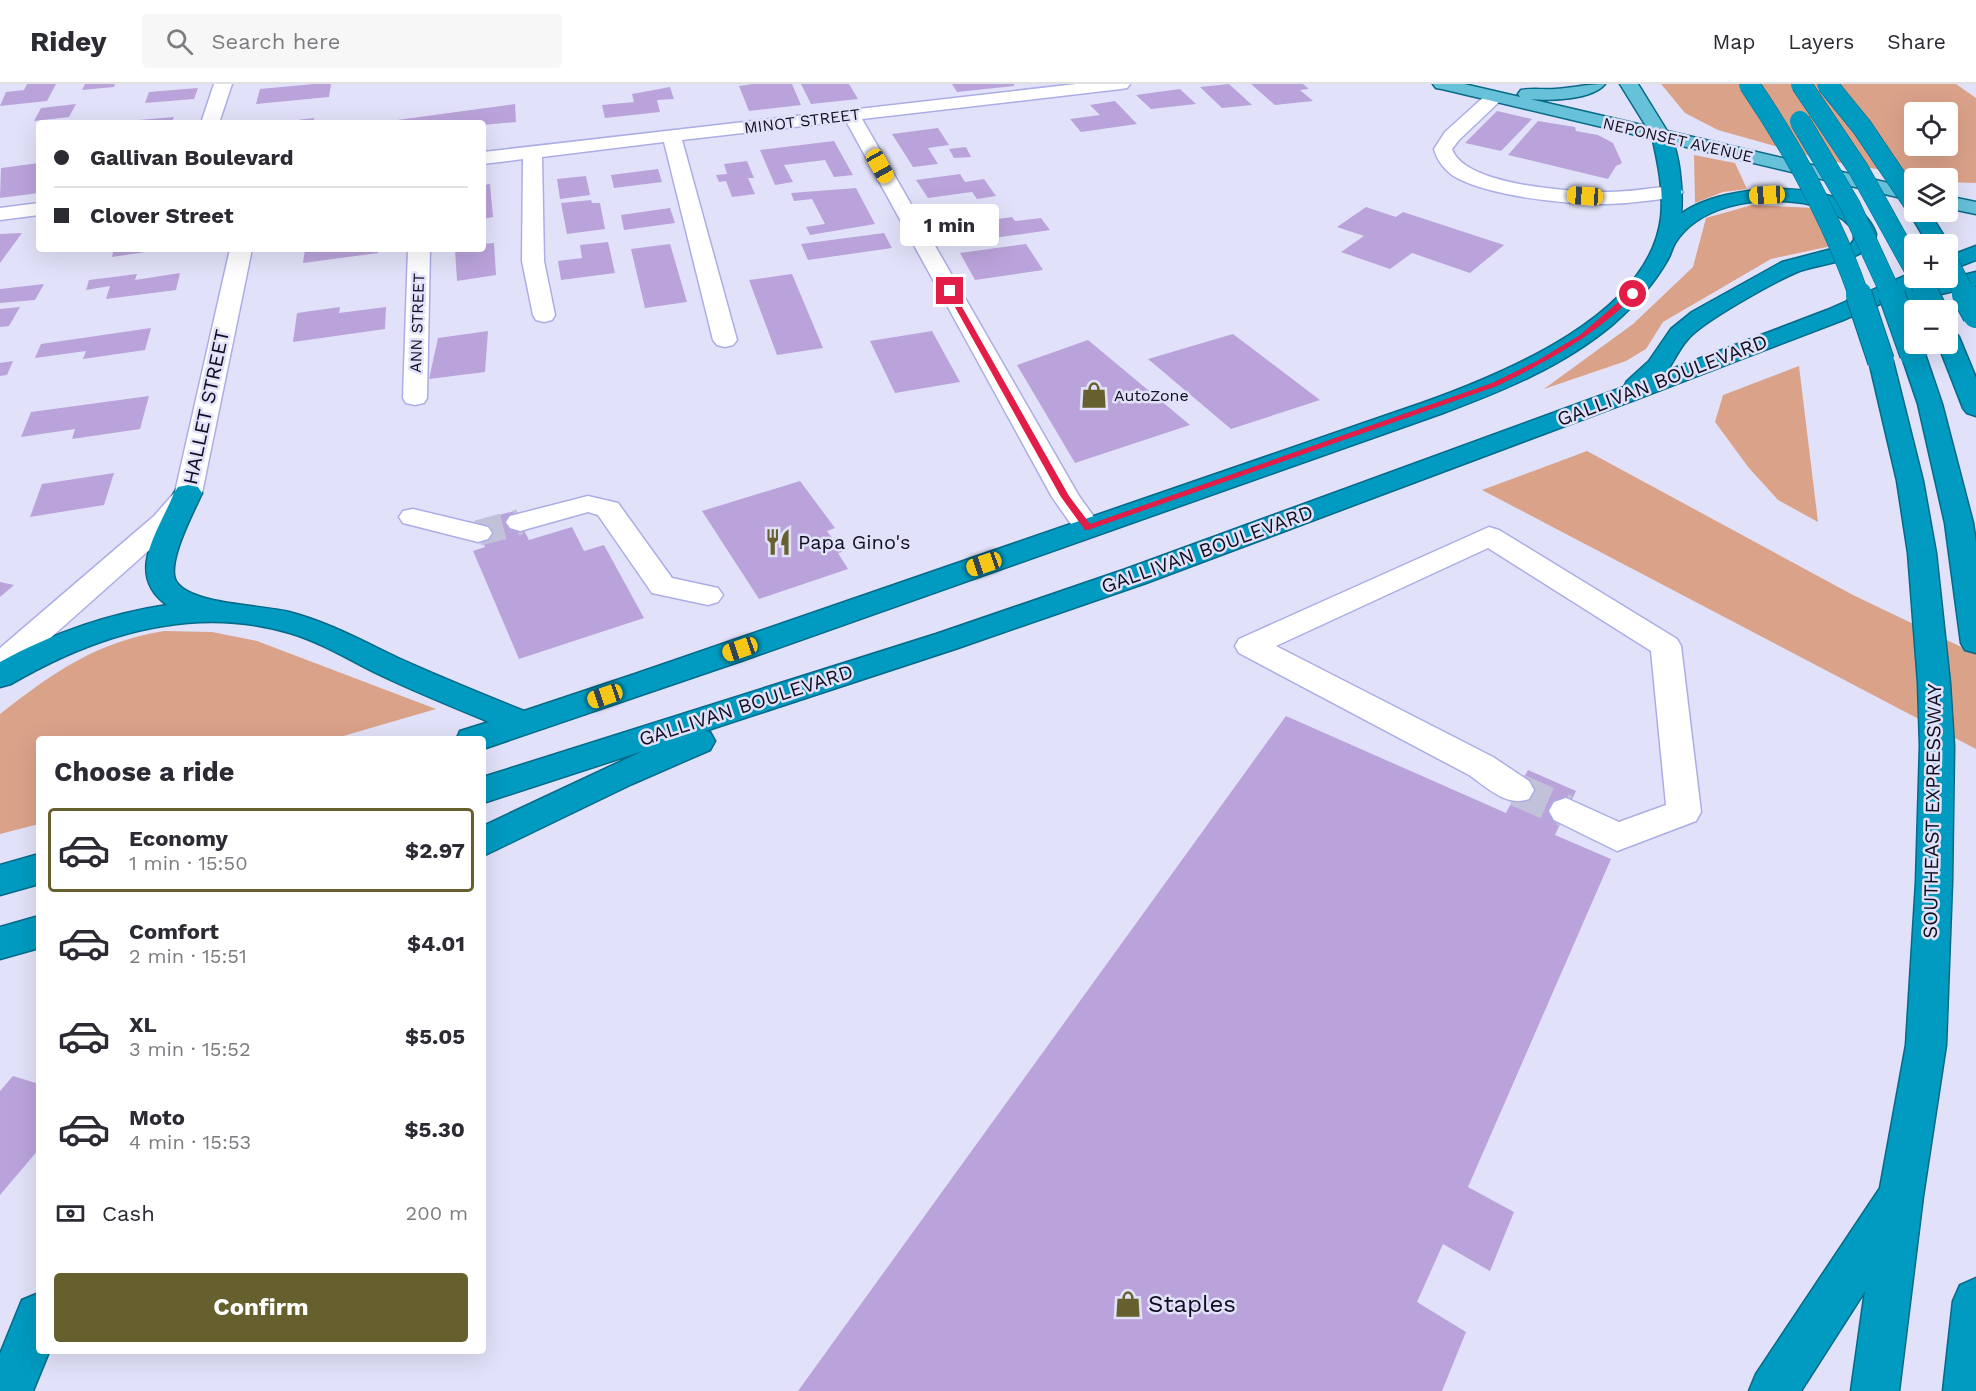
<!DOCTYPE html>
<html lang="en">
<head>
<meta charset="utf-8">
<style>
  :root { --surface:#fff; --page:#f7f7f7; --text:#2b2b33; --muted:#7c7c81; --line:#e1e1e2; --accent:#65602d }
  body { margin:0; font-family:"Work Sans",sans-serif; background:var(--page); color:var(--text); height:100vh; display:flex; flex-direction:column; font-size:22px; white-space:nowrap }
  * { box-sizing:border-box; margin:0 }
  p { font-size:20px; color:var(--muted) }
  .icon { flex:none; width:33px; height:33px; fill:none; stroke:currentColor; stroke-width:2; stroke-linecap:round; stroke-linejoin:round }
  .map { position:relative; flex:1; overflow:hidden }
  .drawer { position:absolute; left:36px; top:652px; width:450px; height:618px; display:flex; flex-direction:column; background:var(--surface); border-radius:6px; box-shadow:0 6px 24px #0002 }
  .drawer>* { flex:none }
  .guide { position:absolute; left:36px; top:36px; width:450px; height:132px; border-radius:6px; box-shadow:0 6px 24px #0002; display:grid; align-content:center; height:132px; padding:0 18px; background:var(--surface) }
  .fabs { position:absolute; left:1904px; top:18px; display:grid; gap:12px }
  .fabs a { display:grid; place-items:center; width:54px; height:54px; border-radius:6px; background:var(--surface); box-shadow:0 6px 24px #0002; font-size:30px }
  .end { position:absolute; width:27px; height:27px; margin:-14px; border:8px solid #e11d48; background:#fff; box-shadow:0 0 0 3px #fff }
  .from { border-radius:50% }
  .bubble { position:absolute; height:42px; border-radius:6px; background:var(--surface); box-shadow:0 6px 24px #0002; font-size:20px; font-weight:700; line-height:42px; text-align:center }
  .car { position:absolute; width:18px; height:36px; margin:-18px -9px; border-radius:8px; box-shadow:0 0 4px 2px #0007; background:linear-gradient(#f5c518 24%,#345 0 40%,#f5c518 0 76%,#345 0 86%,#f5c518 0) }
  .guide b { display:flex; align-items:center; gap:21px; height:57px; font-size:22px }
  .guide b+b { border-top:2px solid var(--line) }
  .guide i { width:15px; height:15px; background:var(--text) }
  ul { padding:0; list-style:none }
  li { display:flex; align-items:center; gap:18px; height:84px; margin:0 12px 9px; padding:0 6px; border:3px solid transparent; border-radius:6px }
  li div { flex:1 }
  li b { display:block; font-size:22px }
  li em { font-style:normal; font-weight:700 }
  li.on { border-color:var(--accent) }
  li>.icon { width:54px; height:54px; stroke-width:1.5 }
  h2 { padding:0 18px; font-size:27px; line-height:72px }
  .pay { display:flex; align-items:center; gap:15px; height:66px; padding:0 18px; font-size:22px }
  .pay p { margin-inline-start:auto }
  .action { display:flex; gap:12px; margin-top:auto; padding:12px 18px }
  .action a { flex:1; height:69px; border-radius:6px; background:var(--accent); color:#fff; font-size:24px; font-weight:700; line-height:69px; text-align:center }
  header { display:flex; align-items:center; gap:36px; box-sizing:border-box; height:84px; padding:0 30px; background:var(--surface); border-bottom:2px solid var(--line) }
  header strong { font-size:28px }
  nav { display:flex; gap:33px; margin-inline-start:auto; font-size:21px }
  .search { width:420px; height:54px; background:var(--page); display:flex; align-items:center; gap:15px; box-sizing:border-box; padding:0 21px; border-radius:6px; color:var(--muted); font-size:22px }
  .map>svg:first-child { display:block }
  .green { fill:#dba28a; fill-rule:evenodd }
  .building { fill:#baa3da }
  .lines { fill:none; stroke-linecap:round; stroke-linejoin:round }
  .minor-tunnel-far1 { stroke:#c1c2d9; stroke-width:26; stroke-dasharray:26 13; stroke-linecap:butt }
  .minor-tunnel { stroke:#c1c2d9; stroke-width:33; stroke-dasharray:33 16; stroke-linecap:butt }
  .minor-casing { stroke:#acade6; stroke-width:3 }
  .major-casing { stroke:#066988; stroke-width:3 }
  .highway-casing { stroke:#066988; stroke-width:3 }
  .minor { fill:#fff; fill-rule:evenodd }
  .major { fill:#67c2d9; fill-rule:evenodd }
  .highway { fill:#019ac0; fill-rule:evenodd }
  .highway-bridge-far1-casing { stroke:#066988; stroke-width:21; stroke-linecap:butt }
  .highway-bridge-casing { stroke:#066988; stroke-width:28; stroke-linecap:butt }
  .highway-bridge-far1 { stroke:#019ac0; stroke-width:20 }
  .highway-bridge { stroke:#019ac0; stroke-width:26 }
  .route { fill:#e11d48 }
  .labels { text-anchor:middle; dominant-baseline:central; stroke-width:5; stroke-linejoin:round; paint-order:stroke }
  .far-street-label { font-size:16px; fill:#0e0d21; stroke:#e1e2f9 }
  .far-poi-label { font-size:16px; fill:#0e0d21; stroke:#e1e2f9; text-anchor:start }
  .street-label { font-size:20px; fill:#0e0d21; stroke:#e1e2f9 }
  .poi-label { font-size:20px; fill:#0e0d21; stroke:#e1e2f9; text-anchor:start }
  .near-poi-label { font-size:24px; fill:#0e0d21; stroke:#e1e2f9; text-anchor:start }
</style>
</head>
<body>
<header>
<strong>Ridey</strong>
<div class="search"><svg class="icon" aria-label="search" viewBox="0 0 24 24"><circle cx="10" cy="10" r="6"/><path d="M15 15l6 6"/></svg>Search here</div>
<nav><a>Map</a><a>Layers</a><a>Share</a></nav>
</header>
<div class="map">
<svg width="1976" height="1307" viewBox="0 0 1976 1307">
  <rect width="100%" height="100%" fill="#e1e2f9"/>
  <!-- green -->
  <g class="green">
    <path d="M 1661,0 L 1956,0 L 1976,14 L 1976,99 L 1947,98 L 1947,94 L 1929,94 L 1824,76 L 1718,46 L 1685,29 ZM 1914,28 L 1947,28 L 1947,62 L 1914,62 Z"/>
    <polygon points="1694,71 1735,79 1747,105 1723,108 1695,119"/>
    <polygon points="1752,121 1834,125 1850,158 1771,175 1663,238 1646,265 1626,277 1544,305 1633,240 1693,183 1706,134"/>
    <polygon points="1799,282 1818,438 1778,416 1749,384 1715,338 1723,311"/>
    <polygon points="1587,367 1853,511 1976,570 1976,665 1482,406"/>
    <path d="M 164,547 L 212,548 L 257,557 L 436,625 L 333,655 L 39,656 L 39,740 L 0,750 L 0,630 C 54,588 96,558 164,547 Z"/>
  </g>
  <!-- building -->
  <g class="building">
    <polygon points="27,0 56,0 47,17 0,22 6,8 24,6"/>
    <polygon points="85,0 115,0 114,3 82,6"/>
    <polygon points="314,0 331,0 329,13 256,20 260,5"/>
    <polygon points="753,0 792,0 801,21 749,27 739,2"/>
    <polygon points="801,0 849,0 858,15 811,20"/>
    <polygon points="952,0 1014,0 1014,2 957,8"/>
    <polygon points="1229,0 1252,21 1222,24 1200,3"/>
    <polygon points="1251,0 1303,0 1309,5 1300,6 1313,17 1275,21"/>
    <polygon points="670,3 674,15 657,16 660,28 605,34 602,21 634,18 632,10"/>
    <polygon points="198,4 194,15 145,19 149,8"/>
    <polygon points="1180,5 1196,20 1151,25 1136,11"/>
    <polygon points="1115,17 1137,40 1081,48 1070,35 1100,31 1090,21"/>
    <polygon points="76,20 69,33 34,37 41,24"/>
    <polygon points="515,20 516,38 483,41 483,39 375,39"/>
    <polygon points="1497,27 1532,35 1501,67 1465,59"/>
    <polygon points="174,33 171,39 127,39 127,37"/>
    <polygon points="314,34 313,39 288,39 289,37"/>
    <polygon points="1538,37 1575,43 1576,47 1598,51 1613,59 1622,79 1616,82 1608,95 1508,71"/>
    <polygon points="938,44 949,61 928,64 938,80 913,83 892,50"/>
    <polygon points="834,57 853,91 834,93 825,76 784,81 793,98 775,101 760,66"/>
    <polygon points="966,63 971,73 954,74 949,65"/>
    <polygon points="747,77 754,94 748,94 755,110 732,113 726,97 719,98 716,91 727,90 724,80"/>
    <polygon points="39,79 39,109 0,114 1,84"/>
    <polygon points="658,85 662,98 614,104 611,91"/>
    <polygon points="960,90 965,98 984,95 996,112 977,115 972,108 928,114 916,96"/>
    <polygon points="586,92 590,111 560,115 557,95"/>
    <polygon points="490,100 493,133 483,135 483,101"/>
    <polygon points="856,104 875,140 810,151 806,143 825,140 812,115 794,117 791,109"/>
    <polygon points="591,116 592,119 600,119 605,145 567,150 561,119"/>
    <polygon points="1366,123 1396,133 1403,128 1504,161 1470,189 1412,169 1390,185 1341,168 1364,152 1337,143"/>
    <polygon points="670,124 675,139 624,146 621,131"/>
    <polygon points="1012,133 1015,137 1041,134 1050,146 953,160 943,143"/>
    <polygon points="22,149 0,179 0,150"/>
    <polygon points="884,149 892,164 808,176 801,160"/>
    <polygon points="608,158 615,189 561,196 558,177 582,174 580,161"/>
    <polygon points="494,159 496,191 457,197 455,165 483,165 483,160"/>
    <polygon points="670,160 687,218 645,224 631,165"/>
    <polygon points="1026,160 1043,186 975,196 960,169"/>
    <polygon points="114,165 158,165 159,166 112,173"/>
    <polygon points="305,165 378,165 378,169 303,179"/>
    <polygon points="180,189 176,206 106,215 110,202 86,206 89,196 137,190 135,196"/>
    <polygon points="792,190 823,264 777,271 749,196"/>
    <polygon points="44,200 35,216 0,219 0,205"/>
    <polygon points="20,223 9,242 0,243 0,225"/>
    <polygon points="340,223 339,229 386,223 385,245 293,258 297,229"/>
    <polygon points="151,244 145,266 83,275 86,267 35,274 41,260"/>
    <polygon points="488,247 485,288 429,295 438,254"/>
    <polygon points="932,247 960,298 895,309 870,257"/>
    <polygon points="1233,250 1320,316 1231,345 1148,275"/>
    <polygon points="1088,256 1190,341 1075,379 1017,281"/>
    <polygon points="13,277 7,291 0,292 0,279"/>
    <polygon points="149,312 140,345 72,355 75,345 21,353 31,328"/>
    <polygon points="114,389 104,421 30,433 42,400"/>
    <polygon points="800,397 835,444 827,447 842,468 838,469 848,485 759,515 702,427"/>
    <polygon points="514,427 529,456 572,443 584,467 604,461 644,534 519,575 473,467 485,463 474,438"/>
    <polygon points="0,498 14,501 0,513"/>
    <polygon points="1286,632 1506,729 1528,686 1576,707 1555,751 1611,775 1468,1103 1514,1128 1490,1187 1443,1160 1417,1218 1466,1248 1442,1307 798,1307"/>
    <polygon points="13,992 39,1000 39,1065 0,1111 0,1007"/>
  </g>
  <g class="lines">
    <!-- minor-tunnel-far1 -->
    <polyline class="minor-tunnel-far1" points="478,449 520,438"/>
    <!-- minor-tunnel -->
    <polyline class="minor-tunnel" points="1517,706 1566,727"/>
    <defs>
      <g id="minor">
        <polygon points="214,0 232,0 219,39 201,39"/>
        <polygon points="1076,0 1130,0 1127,4 1121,5 862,35 1079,412 1102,444 1098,450 1088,453 1078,450 1052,413 846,37 682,56 737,256 733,261 725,263 717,261 713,256 664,58 542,73 544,177 555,231 552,236 544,238 536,236 533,231 522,177 523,75 483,80 483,68"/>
        <path d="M 1493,9 L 1499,10 L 1502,14 L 1499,18 L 1459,56 L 1452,65 C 1464,102 1574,108 1608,108 C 1630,108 1651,104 1673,102 L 1680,104 L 1683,108 L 1680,112 L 1673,114 C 1650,116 1627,120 1604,120 C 1564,120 1485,112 1452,91 C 1443,84 1437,76 1434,65 L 1445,48 L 1487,10 Z"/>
        <polygon points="39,119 39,131 0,136 0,124"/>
        <polygon points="230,165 252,165 202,409 174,444 11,589 0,592 0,564 154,432 175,408"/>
        <polygon points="408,165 430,165 427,314 424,319 415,321 406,319 403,314"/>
        <polygon points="588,412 618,419 672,494 718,504 723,511 718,518 708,521 652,509 598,431 588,428 520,447 510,444 506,438 510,432"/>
        <polygon points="413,425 488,443 492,449 488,455 478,458 403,439 399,433 403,427"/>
        <path d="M 1489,443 L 1499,446 L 1677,555 L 1681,562 L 1701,728 L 1696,737 L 1617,767 L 1554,736 L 1549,727 L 1554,718 L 1566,714 L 1619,738 L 1666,721 L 1651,567 L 1488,464 L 1276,562 L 1493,673 L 1529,697 L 1534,706 L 1529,715 C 1506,723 1488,704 1469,691 L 1239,569 L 1235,562 L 1239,555 Z"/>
      </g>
      <g id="major">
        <path d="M 1433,0 L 1464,0 L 1520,13 L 1518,10 L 1521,6 C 1532,4 1544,6 1555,5 C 1572,4 1587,0 1605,0 C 1592,16 1549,17 1530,15 L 1646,42 L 1620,0 L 1638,0 L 1667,47 L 1914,105 L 1914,117 L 1442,5 L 1436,4 Z"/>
        <polygon points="1947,112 1976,118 1976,130 1947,124"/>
      </g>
      <g id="highway">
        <path d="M 1661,46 L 1668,48 C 1680,67 1683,107 1681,130 C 1723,98 1855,89 1876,150 C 1874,177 1818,179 1797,188 C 1774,198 1701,238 1687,256 C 1679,265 1674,277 1667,287 L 1827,226 L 1911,189 L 1914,189 L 1914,194 L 1930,194 L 1922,201 L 1976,188 L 1976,202 L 1898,220 L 1889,216 L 1843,236 L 1637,315 L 1146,499 L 958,564 L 705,647 L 710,648 L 715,657 L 710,666 L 632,700 L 483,772 L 483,742 L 643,667 L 483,719 L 483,693 L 936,550 L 1126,485 L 1624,303 L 1627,297 L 1649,277 L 1671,245 L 1692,228 L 1782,178 L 1851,160 L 1854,156 L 1854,147 C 1841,129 1817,120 1795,118 C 1755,113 1699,121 1675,159 C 1672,164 1671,170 1668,175 C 1654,200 1634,222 1612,241 C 1563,282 1502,307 1443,329 L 744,576 L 483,665 L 483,656 L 456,656 L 460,647 L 489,638 C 451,622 413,607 376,589 C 348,575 320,558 290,549 C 193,520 95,551 11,600 L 0,603 L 0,578 C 53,549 108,530 167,521 C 124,490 159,447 174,409 L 178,403 L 188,401 L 198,403 L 202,409 C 194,427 164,482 177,499 C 194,521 261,521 289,528 C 328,538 362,557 398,574 C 440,593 482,610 524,627 L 635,590 L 1425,318 C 1505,289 1649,231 1661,134 C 1664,106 1658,79 1652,52 L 1654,48 Z"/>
        <polygon points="1914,123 1914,128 1929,128 1949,160 1947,162 1928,160 1909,128"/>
        <polygon points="1976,162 1976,176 1947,187 1947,173"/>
        <polygon points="1947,246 1955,248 1959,253 1976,294 1976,332 1967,329 1963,324 1938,260 1947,260"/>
        <polygon points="1913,263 1921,265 1925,270 1942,320 1973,439 1976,459 1976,569 1965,566 1961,559 1945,439 1918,320 1901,270 1905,265"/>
        <polygon points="1881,270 1889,272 1893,277 1923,397 1936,469 1950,599 1954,662 1952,798 1946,961 1923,1112 1899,1307 1851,1307 1865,1207 1801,1307 1749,1307 1756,1290 1880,1104 1906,961 1916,798 1920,662 1918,599 1908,469 1897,397 1869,277 1873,272"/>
        <polygon points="39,770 39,800 0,811 0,781"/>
        <polygon points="39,832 39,864 0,875 0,843"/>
        <polygon points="1976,1194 1976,1307 1943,1307 1953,1217 1960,1201"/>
        <polygon points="39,1209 39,1268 49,1268 33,1307 0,1307 0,1270 22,1216"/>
      </g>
    </defs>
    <!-- minor casing -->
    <use href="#minor" class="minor-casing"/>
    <!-- major casing -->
    <use href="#major" class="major-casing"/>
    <!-- highway casing -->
    <use href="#highway" class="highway-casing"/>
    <!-- minor -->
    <use href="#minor" class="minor"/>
    <!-- major -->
    <use href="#major" class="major"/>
    <!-- highway -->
    <use href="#highway" class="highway"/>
    <defs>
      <g id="highway-bridge-far1">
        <path d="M 1749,0 C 1794,66 1833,137 1859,212"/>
        <polyline points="1801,0 1859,86 1914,185"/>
        <polyline points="1827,0 1862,43 1914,120"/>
        <polyline points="1800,37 1850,121 1892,212"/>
        <polyline points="1947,176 1966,212"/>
        <polyline points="1918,194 1927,212"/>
      </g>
      <g id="highway-bridge">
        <polyline points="1859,211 1881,277"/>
        <polyline points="1892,211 1913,270"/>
        <polyline points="1926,211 1934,226"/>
        <polyline points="1965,211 1976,231"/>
      </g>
    </defs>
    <!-- highway-bridge-far1 casing -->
    <use href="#highway-bridge-far1" class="highway-bridge-far1-casing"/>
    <!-- highway-bridge casing -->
    <use href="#highway-bridge" class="highway-bridge-casing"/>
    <!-- highway-bridge-far1 -->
    <use href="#highway-bridge-far1" class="highway-bridge-far1"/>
    <!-- highway-bridge -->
    <use href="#highway-bridge" class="highway-bridge"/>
  </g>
  <!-- route -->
  <path class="route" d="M 950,205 L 953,207 L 1069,412 L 1090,440 L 1492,299 L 1535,278 L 1580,251 L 1630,208 L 1636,210 C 1596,251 1548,277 1497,302 L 1088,446 L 1085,446 L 1061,413 L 946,207 Z"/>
  <!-- icons -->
  <defs>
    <symbol id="shop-bare" viewBox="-9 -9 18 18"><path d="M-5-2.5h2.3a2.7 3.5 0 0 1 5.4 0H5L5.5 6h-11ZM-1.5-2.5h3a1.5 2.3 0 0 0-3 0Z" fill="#65602d" stroke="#e1e2f9" stroke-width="2.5" paint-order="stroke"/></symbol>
    <symbol id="restaurant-bare" viewBox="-9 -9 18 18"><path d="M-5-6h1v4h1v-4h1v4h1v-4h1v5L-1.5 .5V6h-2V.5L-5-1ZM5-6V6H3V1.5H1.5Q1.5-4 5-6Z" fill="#65602d" stroke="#e1e2f9" stroke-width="2.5" paint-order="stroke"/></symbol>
  </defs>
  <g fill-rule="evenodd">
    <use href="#shop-bare" x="1075" y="292" width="38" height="38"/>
    <use href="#restaurant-bare" x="759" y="439" width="38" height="38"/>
    <use href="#shop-bare" x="1109" y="1201" width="38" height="38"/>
  </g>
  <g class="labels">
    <!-- far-street labels -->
    <g class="far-street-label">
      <text transform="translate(802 37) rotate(-7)">MINOT STREET</text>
      <text transform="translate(1678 56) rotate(13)">NEPONSET AVENUE</text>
      <text transform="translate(417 239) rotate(-88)">ANN STREET</text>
    </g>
    <!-- far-poi labels -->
    <g class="far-poi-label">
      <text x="1114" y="311">AutoZone</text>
    </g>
    <!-- street labels -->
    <g class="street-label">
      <text transform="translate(1662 296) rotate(-21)">GALLIVAN BOULEVARD</text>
      <text transform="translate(206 323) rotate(-78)">HALLET STREET</text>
      <text transform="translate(1207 465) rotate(-20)">GALLIVAN BOULEVARD</text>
      <text transform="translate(746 621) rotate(-18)">GALLIVAN BOULEVARD</text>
      <text transform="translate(1932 727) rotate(-89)">SOUTHEAST EXPRESSWAY</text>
    </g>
    <!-- poi labels -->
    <g class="poi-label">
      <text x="798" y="458">Papa Gino's</text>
    </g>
    <!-- near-poi labels -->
    <g class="near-poi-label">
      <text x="1148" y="1220">Staples</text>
    </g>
  </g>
</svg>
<div class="fabs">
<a><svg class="icon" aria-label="locate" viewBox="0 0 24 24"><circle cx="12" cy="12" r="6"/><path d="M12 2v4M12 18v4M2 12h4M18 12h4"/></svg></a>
<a><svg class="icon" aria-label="layers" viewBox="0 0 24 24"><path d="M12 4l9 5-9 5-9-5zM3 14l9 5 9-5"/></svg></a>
<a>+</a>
<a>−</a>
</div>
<i class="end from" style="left:1633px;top:210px"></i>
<i class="end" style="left:950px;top:207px"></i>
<div class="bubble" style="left:900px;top:120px;width:99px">1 min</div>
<i class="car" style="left:880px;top:82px;rotate:151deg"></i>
<i class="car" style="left:1767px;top:111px;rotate:267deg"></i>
<i class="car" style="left:1585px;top:112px;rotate:274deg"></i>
<i class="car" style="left:984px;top:480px;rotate:251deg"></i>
<i class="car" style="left:740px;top:565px;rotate:251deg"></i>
<i class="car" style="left:605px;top:612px;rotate:251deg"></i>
<div class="guide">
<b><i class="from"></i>Gallivan Boulevard</b>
<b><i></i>Clover Street</b>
</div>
<section class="drawer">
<h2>Choose a ride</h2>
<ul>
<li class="on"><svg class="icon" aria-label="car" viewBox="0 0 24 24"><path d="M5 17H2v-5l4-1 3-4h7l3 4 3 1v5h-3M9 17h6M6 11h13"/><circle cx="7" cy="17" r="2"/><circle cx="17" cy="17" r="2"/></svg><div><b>Economy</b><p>1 min · 15:50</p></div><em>$2.97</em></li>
<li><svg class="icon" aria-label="car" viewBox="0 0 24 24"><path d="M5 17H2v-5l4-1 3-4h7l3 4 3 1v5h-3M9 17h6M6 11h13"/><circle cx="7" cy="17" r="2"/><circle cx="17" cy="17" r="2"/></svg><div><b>Comfort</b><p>2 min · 15:51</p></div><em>$4.01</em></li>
<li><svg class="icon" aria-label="car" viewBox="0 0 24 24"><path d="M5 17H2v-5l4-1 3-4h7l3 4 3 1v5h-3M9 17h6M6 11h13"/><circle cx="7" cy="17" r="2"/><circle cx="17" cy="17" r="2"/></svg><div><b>XL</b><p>3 min · 15:52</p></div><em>$5.05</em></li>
<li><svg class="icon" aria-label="car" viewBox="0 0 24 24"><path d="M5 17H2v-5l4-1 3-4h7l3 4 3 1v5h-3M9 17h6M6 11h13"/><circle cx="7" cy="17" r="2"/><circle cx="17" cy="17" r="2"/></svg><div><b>Moto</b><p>4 min · 15:53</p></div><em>$5.30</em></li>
</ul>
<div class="pay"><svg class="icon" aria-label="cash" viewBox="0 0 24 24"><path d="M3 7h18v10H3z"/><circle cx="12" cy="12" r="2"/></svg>Cash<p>200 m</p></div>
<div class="action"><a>Confirm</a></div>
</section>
</div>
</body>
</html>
